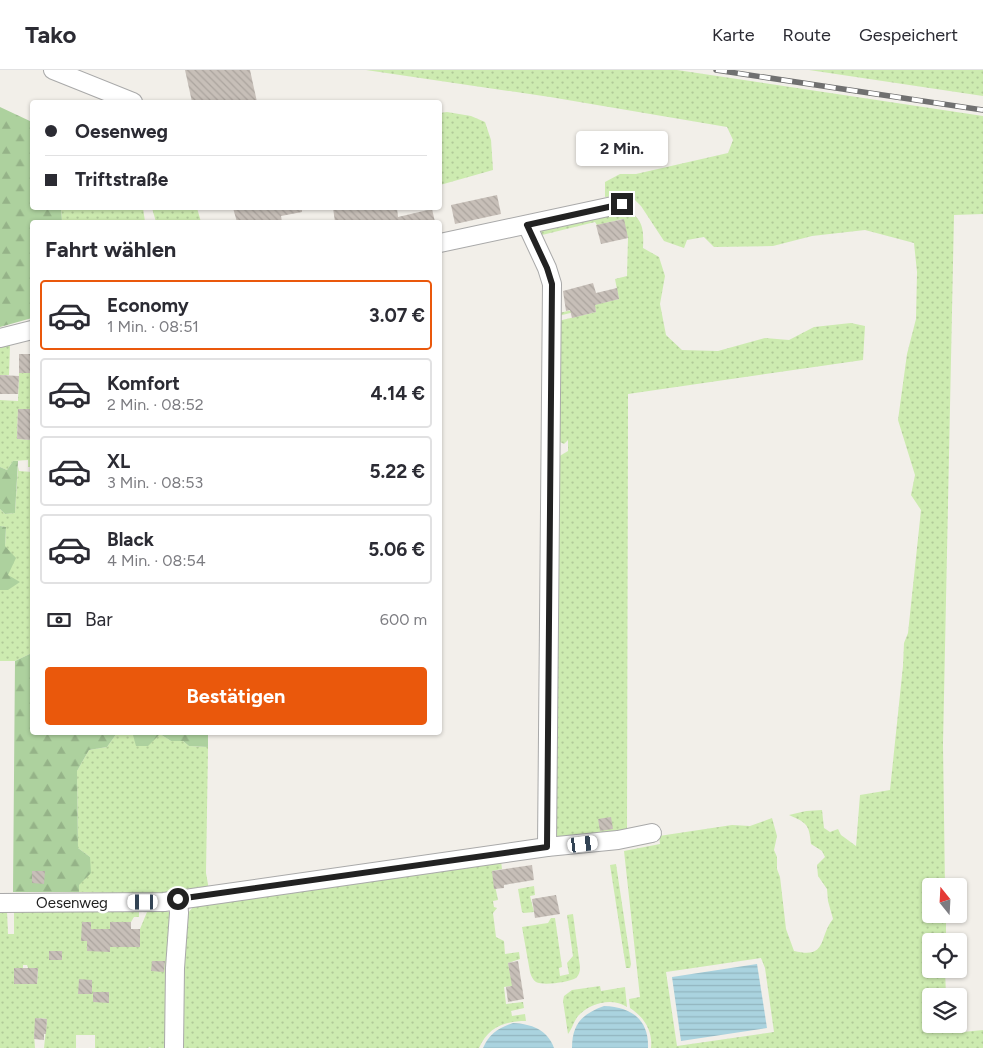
<!DOCTYPE html>
<html lang="de">
<head>
<meta charset="utf-8">
<style>
  :root { --surface:#fff; --page:#f7f7f7; --text:#2b2b33; --muted:#7c7c81; --line:#e1e1e2; --accent:#ea580c }
  body { margin:0; font-family:Figtree,sans-serif; background:var(--page); color:var(--text); height:100vh; display:flex; flex-direction:column; font-size:19px; white-space:nowrap }
  * { box-sizing:border-box; margin:0 }
  p { font-size:16px; color:var(--muted) }
  .icon { flex:none; width:28px; height:28px; fill:none; stroke:currentColor; stroke-width:2; stroke-linecap:round; stroke-linejoin:round }
  .map { position:relative; flex:1; overflow:hidden }
  .drawer { position:absolute; left:30px; top:150px; width:412px; height:515px; display:flex; flex-direction:column; background:var(--surface); border-radius:5px; box-shadow:0 1px 4px #0004 }
  .drawer>* { flex:none }
  .top-card { position:absolute; left:30px; top:30px; width:412px; height:110px; border-radius:5px; box-shadow:0 1px 4px #0004; display:grid; align-content:center; height:110px; padding:0 15px; background:var(--surface) }
  .needle { width:32px; rotate:342deg }
  .controls { position:absolute; left:922px; top:808px; display:grid; gap:10px }
  .controls a { display:grid; place-items:center; width:45px; height:45px; border-radius:5px; background:var(--surface); box-shadow:0 1px 4px #0004; font-size:25px }
  .end { position:absolute; width:22px; height:22px; margin:-11px; border:6px solid #222; background:#fff; box-shadow:0 0 0 2px #fff }
  .from { border-radius:50% }
  .bubble { position:absolute; height:35px; border-radius:5px; background:var(--surface); box-shadow:0 1px 4px #0004; font-size:16px; font-weight:700; line-height:35px; text-align:center }
  .car { position:absolute; width:15px; height:30px; margin:-15px -8px; border-radius:6px; box-shadow:0 0 4px 1px #0007; background:linear-gradient(#fff 24%,#345 0 40%,#fff 0 76%,#345 0 86%,#fff 0) }
  .top-card b { display:flex; align-items:center; gap:18px; height:48px; font-size:19px }
  .top-card b+b { border-top:1px solid var(--line) }
  .top-card i { width:12px; height:12px; background:var(--text) }
  ul { padding:0; list-style:none }
  li { display:flex; align-items:center; gap:15px; height:70px; margin:0 10px 8px; padding:0 5px; border:2px solid var(--line); border-radius:5px }
  li div { flex:1 }
  li b { display:block; font-size:19px }
  li em { font-style:normal; font-weight:700 }
  li.on { border-color:var(--accent) }
  li>.icon { width:45px; height:45px; stroke-width:1.5 }
  h2 { padding:0 15px; font-size:22px; line-height:60px }
  .pay { display:flex; align-items:center; gap:12px; height:55px; padding:0 15px; font-size:19px }
  .pay p { margin-inline-start:auto }
  .primary-button { display:flex; gap:10px; margin-top:auto; padding:10px 15px }
  .primary-button a { flex:1; height:58px; border-radius:5px; background:var(--accent); color:#fff; font-size:20px; font-weight:700; line-height:58px; text-align:center }
  header { display:flex; align-items:center; gap:30px; box-sizing:border-box; height:70px; padding:0 25px; background:var(--surface); border-bottom:1px solid var(--line) }
  header strong { font-size:24px }
  nav { display:flex; gap:28px; margin-inline-start:auto; font-size:18px }
  .map>svg:first-child { display:block }
  .grass { fill:url(#grass-dots); fill-rule:evenodd }
  .forest { fill:url(#forest-firs) }
  .water { fill:url(#water-rules) }
  .building { fill:url(#building-back-hatch) }
  .lines { fill:none; stroke-linecap:round; stroke-linejoin:round }
  .minor-casing { stroke:#a9a9a9; stroke-width:20 }
  .minor { stroke:#fff; stroke-width:18 }
  .rail-casing { stroke:#707070; stroke-width:5.5 }
  .rail { stroke:#fff; stroke-width:4; stroke-dasharray:11; stroke-linecap:butt }
  .route { stroke:#222; stroke-width:6 }
  .labels { text-anchor:middle; dominant-baseline:central; stroke-width:5; stroke-linejoin:round; paint-order:stroke }
  .street-label { font-size:15px; fill:#222; stroke:#fff }
</style>
</head>
<body>
<header>
<strong>Tako</strong>
<nav><a>Karte</a><a>Route</a><a>Gespeichert</a></nav>
</header>
<div class="map">
<svg width="983" height="978" viewBox="0 0 983 978">
  <defs>
    <pattern id="grass-dots" width="8" height="8" patternUnits="userSpaceOnUse" patternTransform="scale(1.25)"><rect width="8" height="8" fill="#cdebb0"/><path d="M2 2h.1M6 6h.1" fill="none" stroke="#b0c997" stroke-width="1.8" stroke-linecap="round"/></pattern>
    <pattern id="forest-firs" width="22" height="20" patternUnits="userSpaceOnUse" patternTransform="scale(1.25)"><rect width="22" height="20" fill="#add19e"/><path d="M5 1l3.5 6h-7zM16 11l3.5 6h-7z" fill="#95b388"/></pattern>
    <pattern id="water-rules" width="6" height="5" patternUnits="userSpaceOnUse" patternTransform="scale(1.25)"><rect width="6" height="5" fill="#aad3df"/><path d="M0 2.5h6" fill="none" stroke="#92b5bf"/></pattern>
    <pattern id="building-back-hatch" width="6" height="6" patternUnits="userSpaceOnUse" patternTransform="scale(1.25)"><rect width="6" height="6" fill="#c7bfb8"/><path d="M-1 5l2 2M0 0l6 6M5-1l2 2" fill="none" stroke="#aba49e"/></pattern>
  </defs>
  <rect width="100%" height="100%" fill="#f2efe9"/>
  <!-- grass -->
  <g class="grass">
    <path d="M 366,0 L 677,0 L 983,46 L 983,144 L 954,145 L 943,674 L 945,816 L 931,816 L 931,844 L 946,844 L 946,871 L 931,871 L 931,899 L 945,899 L 946,926 L 931,926 L 931,954 L 951,954 L 953,963 L 983,960 L 983,978 L 651,978 C 653,961 644,947 630,938 L 629,929 L 640,927 L 624,781 L 660,774 L 659,766 L 732,755 L 750,756 L 772,748 L 777,766 L 774,780 L 777,787 L 777,799 L 780,807 L 786,859 L 794,881 C 828,889 818,868 833,849 L 828,831 L 827,819 L 818,806 L 817,795 L 825,787 L 822,781 L 811,774 C 809,754 807,753 789,745 L 806,741 L 822,740 L 824,758 L 830,762 L 838,759 L 841,765 L 856,776 L 860,725 L 890,720 L 903,596 L 904,573 L 908,563 L 921,440 L 911,425 L 915,405 L 898,350 L 907,284 L 916,249 L 917,202 L 914,173 L 865,160 L 812,166 L 773,176 L 714,177 L 704,167 L 687,170 L 684,178 L 664,171 L 641,136 L 629,124 L 605,127 L 605,112 L 620,104 L 636,104 L 728,83 L 733,70 L 727,57 L 550,27 ZM 761,888 L 765,898 L 774,962 L 677,976 L 666,902 Z"/>
    <polygon points="809,0 983,0 983,26"/>
    <polygon points="447,42 471,46 485,52 491,70 493,100 440,115 440,43"/>
    <polygon points="61,138 143,138 145,152 62,152"/>
    <polygon points="152,138 197,138 201,152 156,152"/>
    <path d="M 624,139 C 643,147 644,159 643,178 L 659,187 L 665,206 L 660,234 L 666,265 L 682,280 L 718,281 L 765,268 L 789,270 L 814,257 L 851,253 L 865,256 L 863,290 L 628,324 L 627,759 L 562,769 L 555,768 L 558,387 L 568,381 L 568,370 L 564,374 L 556,370 L 558,251 L 596,242 L 595,237 L 554,247 L 555,244 L 619,229 L 615,209 L 627,206 L 628,168 L 623,149 L 597,155 L 595,152 L 542,165 L 541,161 L 536,163 L 536,157 Z"/>
    <polygon points="8,272 10,276 9,305 0,305 0,275"/>
    <polygon points="32,283 32,339 18,339 17,369 32,370 32,397 28,397 28,390 13,391 7,400 0,397 0,330 18,331 19,303 31,303 31,284"/>
    <polygon points="18,397 19,401 32,402 32,398 32,583 15,591 0,591 0,520 8,520 5,476 6,457 0,456 0,439 5,444 15,443"/>
    <path d="M 117,663 L 133,665 L 160,664 L 171,671 L 183,671 L 189,676 L 208,677 L 206,803 L 209,820 L 501,791 L 502,799 L 492,801 L 498,830 L 493,831 L 494,837 L 497,838 L 493,843 L 496,867 L 504,871 L 505,884 L 519,882 L 520,889 L 508,893 L 513,916 L 504,917 L 506,934 L 523,932 L 524,938 L 511,941 L 512,946 L 525,944 L 526,951 C 505,951 488,957 479,978 L 178,978 L 187,844 L 208,820 L 180,824 L 79,822 L 79,815 L 90,787 L 78,778 L 77,701 L 89,680 L 107,677 Z"/>
    <polygon points="616,794 631,894 630,898 626,898 610,795"/>
    <polygon points="534,816 535,825 530,826 534,842 524,843 522,842 518,819"/>
    <path d="M 0,841 L 7,841 L 8,864 L 14,864 L 14,841 L 139,841 L 139,847 L 134,847 L 131,852 L 110,852 L 110,876 L 140,859 L 147,842 L 166,841 L 172,843 L 169,904 L 165,904 L 165,916 L 169,919 L 169,978 L 151,978 L 150,977 L 148,978 L 95,978 L 95,965 L 76,965 L 76,978 L 44,978 L 47,949 L 39,948 L 34,964 L 35,978 L 0,978 ZM 23,895 L 27,895 L 28,898 L 38,899 L 37,914 L 14,914 L 14,898 L 23,898 Z"/>
    <path d="M 573,844 L 580,897 C 580,902 579,905 576,908 C 570,912 543,916 536,912 C 533,910 531,906 530,902 L 522,857 L 548,853 L 551,848 L 555,848 L 562,897 L 559,898 L 560,906 L 569,904 L 567,893 L 573,886 L 567,845 Z"/>
    <path d="M 600,916 L 601,921 L 625,917 L 627,937 C 612,927 590,933 578,946 C 574,951 572,959 568,964 L 563,931 L 564,926 L 572,920 Z"/>
  </g>
  <!-- forest -->
  <g class="forest">
    <polygon points="0,37 32,52 32,138 61,138 62,152 32,152 32,248 0,257"/>
    <polygon points="13,391 18,391 15,443 5,444 0,439 0,397 7,400"/>
    <polygon points="0,456 6,457 5,476 16,488 8,505 20,512 8,520 0,520"/>
    <polygon points="32,583 32,662 117,663 107,677 89,680 77,701 78,778 90,787 91,803 79,815 79,822 13,822 15,591"/>
    <polygon points="124,663 208,663 208,677 189,676 183,671 171,671 160,664 148,676 136,676 133,665"/>
  </g>
  <!-- water -->
  <g class="water">
    <polygon points="757,894 767,958 681,971 672,907"/>
    <path d="M 604,936 C 631,937 649,949 648,978 L 572,978 C 572,954 582,944 604,936 Z"/>
    <path d="M 513,953 C 531,954 547,959 554,978 L 483,978 C 489,964 498,958 513,953 Z"/>
  </g>
  <!-- building -->
  <g class="building">
    <polygon points="185,0 250,0 257,32 192,32"/>
    <polygon points="497,125 501,144 455,154 451,135"/>
    <polygon points="233,138 302,138 302,142 281,146 282,152 237,152"/>
    <polygon points="333,138 397,138 398,147 432,139 435,152 335,152"/>
    <polygon points="624,149 628,168 601,174 596,155"/>
    <polygon points="593,213 596,223 617,218 619,229 595,235 596,242 572,248 570,240 566,241 563,221"/>
    <rect x="19" y="284" width="12" height="19"/>
    <polygon points="0,305 19,306 18,324 0,324"/>
    <polygon points="18,339 32,339 32,370 17,369"/>
    <polygon points="611,747 613,759 600,761 598,749"/>
    <polygon points="532,795 534,810 504,815 504,818 494,819 492,801"/>
    <polygon points="32,801 45,801 44,814 32,813"/>
    <polygon points="556,825 560,844 535,848 532,829"/>
    <polygon points="82,852 91,852 91,859 110,859 110,852 131,852 131,859 140,859 140,877 110,877 110,882 87,881 87,871 81,871"/>
    <rect x="49" y="881" width="13" height="9"/>
    <polygon points="152,891 165,891 164,902 151,901"/>
    <polygon points="518,891 524,929 508,932 506,917 512,916 508,893"/>
    <polygon points="14,898 38,898 37,914 14,914"/>
    <polygon points="79,909 92,910 92,924 78,924"/>
    <polygon points="93,922 109,922 109,933 93,932"/>
    <polygon points="35,948 47,949 46,964 44,964 44,970 34,969"/>
  </g>
  <g class="lines">
    <defs>
      <g id="minor">
        <polyline points="53,0 133,32"/>
        <polyline points="440,173 622,134"/>
        <polyline points="0,268 32,260"/>
        <polyline points="547,777 618,770 652,763"/>
        <polyline points="0,833 164,832 547,777 552,214 547,198 527,155"/>
        <polyline points="174,978 175,898 179,843 178,829"/>
      </g>
    </defs>
    <!-- minor casing -->
    <use href="#minor" class="minor-casing"/>
    <!-- minor -->
    <use href="#minor" class="minor"/>
    <defs>
      <polyline id="rail" points="716,0 983,40"/>
    </defs>
    <!-- rail casing -->
    <use href="#rail" class="rail-casing"/>
    <!-- rail -->
    <use href="#rail" class="rail"/>
  </g>
  <g class="lines">
    <!-- route -->
    <polyline class="route" points="178,829 547,777 552,214 547,198 527,155 622,134"/>
  </g>
  <g class="labels">
    <!-- street labels -->
    <g class="street-label">
      <text x="72" y="833">Oesenweg</text>
    </g>
  </g>
</svg>
<div class="controls">
<a><svg class="needle" viewBox="-14 -14 28 28"><path d="M0-13l5 13h-10z" fill="#e53935"/><path d="M0 13l5-13h-10z" fill="#7c7c81"/></svg></a>
<a><svg class="icon" aria-label="locate" viewBox="0 0 24 24"><circle cx="12" cy="12" r="6"/><path d="M12 2v4M12 18v4M2 12h4M18 12h4"/></svg></a>
<a><svg class="icon" aria-label="layers" viewBox="0 0 24 24"><path d="M12 4l9 5-9 5-9-5zM3 14l9 5 9-5"/></svg></a>
</div>
<i class="end from" style="left:178px;top:829px"></i>
<i class="end" style="left:622px;top:134px"></i>
<div class="bubble" style="left:576px;top:61px;width:92px">2 Min.</div>
<i class="car" style="left:583px;top:774px;rotate:83deg"></i>
<i class="car" style="left:143px;top:832px;rotate:270deg"></i>
<div class="top-card">
<b><i class="from"></i>Oesenweg</b>
<b><i></i>Triftstraße</b>
</div>
<section class="drawer">
<h2>Fahrt wählen</h2>
<ul>
<li class="on"><svg class="icon" aria-label="car" viewBox="0 0 24 24"><path d="M5 17H2v-5l4-1 3-4h7l3 4 3 1v5h-3M9 17h6M6 11h13"/><circle cx="7" cy="17" r="2"/><circle cx="17" cy="17" r="2"/></svg><div><b>Economy</b><p>1 Min. · 08:51</p></div><em>3.07 €</em></li>
<li><svg class="icon" aria-label="car" viewBox="0 0 24 24"><path d="M5 17H2v-5l4-1 3-4h7l3 4 3 1v5h-3M9 17h6M6 11h13"/><circle cx="7" cy="17" r="2"/><circle cx="17" cy="17" r="2"/></svg><div><b>Komfort</b><p>2 Min. · 08:52</p></div><em>4.14 €</em></li>
<li><svg class="icon" aria-label="car" viewBox="0 0 24 24"><path d="M5 17H2v-5l4-1 3-4h7l3 4 3 1v5h-3M9 17h6M6 11h13"/><circle cx="7" cy="17" r="2"/><circle cx="17" cy="17" r="2"/></svg><div><b>XL</b><p>3 Min. · 08:53</p></div><em>5.22 €</em></li>
<li><svg class="icon" aria-label="car" viewBox="0 0 24 24"><path d="M5 17H2v-5l4-1 3-4h7l3 4 3 1v5h-3M9 17h6M6 11h13"/><circle cx="7" cy="17" r="2"/><circle cx="17" cy="17" r="2"/></svg><div><b>Black</b><p>4 Min. · 08:54</p></div><em>5.06 €</em></li>
</ul>
<div class="pay"><svg class="icon" aria-label="cash" viewBox="0 0 24 24"><path d="M3 7h18v10H3z"/><circle cx="12" cy="12" r="2"/></svg>Bar<p>600 m</p></div>
<div class="primary-button"><a>Bestätigen</a></div>
</section>
</div>
</body>
</html>
